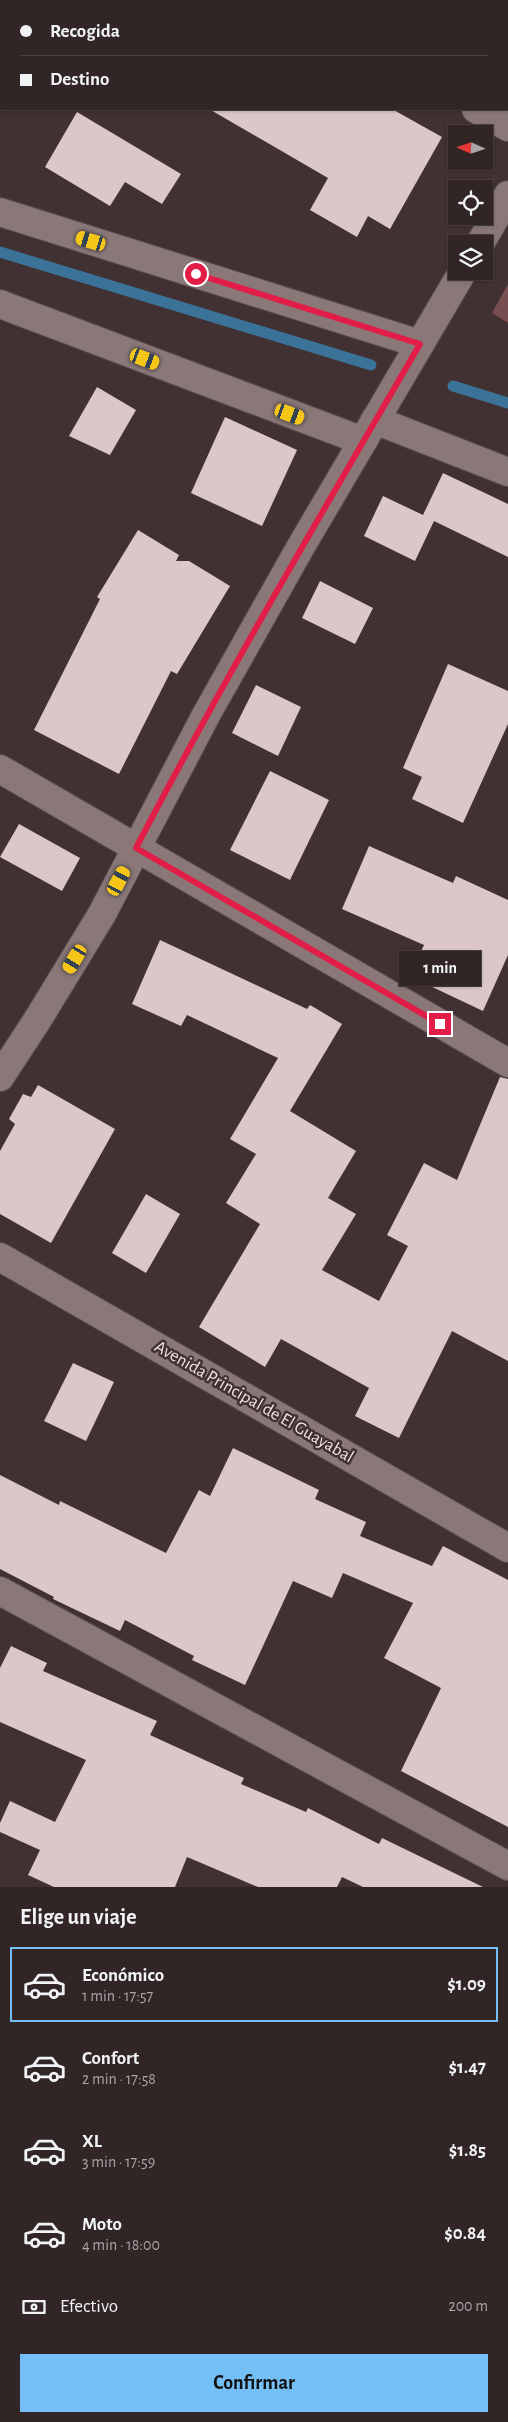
<!DOCTYPE html>
<html lang="es">
<head>
<meta charset="utf-8">
<style>
  :root { --surface:#312526; --page:#392d2e; --text:#f1f3f6; --muted:#a8a5a7; --line:#4c4243; --accent:#74c0f6 }
  body { margin:0; font-family:"Alegreya Sans",sans-serif; background:var(--page); color:var(--text); height:100vh; display:flex; flex-direction:column; font-size:19px; white-space:nowrap }
  * { box-sizing:border-box; margin:0 }
  p { font-size:16px; color:var(--muted) }
  .icon { flex:none; width:28px; height:28px; fill:none; stroke:currentColor; stroke-width:2; stroke-linecap:round; stroke-linejoin:round }
  .map { position:relative; height:1887px; overflow:hidden }
  .panel { display:flex; flex-direction:column; background:var(--surface); flex:1 }
  .panel>* { flex:none }
  .hud { position:absolute; left:0px; top:0px; width:509px; height:110px; box-shadow:0 1px 4px #0004,0 0 0 1px var(--line); display:grid; align-content:center; height:110px; padding:0 20px; background:var(--surface) }
  .needle { width:32px; rotate:273deg }
  .buttons { position:absolute; left:448px; top:125px; display:grid; gap:10px }
  .buttons a { display:grid; place-items:center; width:45px; height:45px; border-radius:0px; background:var(--surface); box-shadow:0 1px 4px #0004,0 0 0 1px var(--line); font-size:25px }
  .end { position:absolute; width:22px; height:22px; margin:-11px; border:6px solid #e11d48; background:#fff; box-shadow:0 0 0 2px #fff }
  .from { border-radius:50% }
  .bubble { position:absolute; height:35px; border-radius:0px; background:var(--surface); box-shadow:0 1px 4px #0004,0 0 0 1px var(--line); font-size:16px; font-weight:700; line-height:35px; text-align:center }
  .car { position:absolute; width:15px; height:30px; margin:-15px -8px; border-radius:6px; box-shadow:0 0 4px 1px #0007; background:linear-gradient(#f5c518 24%,#345 0 40%,#f5c518 0 76%,#345 0 86%,#f5c518 0) }
  .hud b { display:flex; align-items:center; gap:18px; height:48px; font-size:19px }
  .hud b+b { border-top:1px solid var(--line) }
  .hud i { width:12px; height:12px; background:var(--text) }
  ul { padding:0; list-style:none }
  li { display:flex; align-items:center; gap:15px; height:75px; margin:0 10px 8px; padding:0 10px; border:2px solid transparent; border-radius:0px }
  li div { flex:1 }
  li b { display:block; font-size:19px }
  li em { font-style:normal; font-weight:700 }
  li.current { border-color:var(--accent) }
  li>.icon { width:45px; height:45px; stroke-width:1.5 }
  h2 { padding:0 20px; font-size:22px; line-height:60px }
  .pay { display:flex; align-items:center; gap:12px; height:55px; padding:0 20px; font-size:19px }
  .pay p { margin-inline-start:auto }
  .button { display:flex; gap:10px; margin-top:auto; padding:10px 20px }
  .button a { flex:1; height:58px; border-radius:0px; background:var(--accent); color:#111; font-size:20px; font-weight:700; line-height:58px; text-align:center }
  .map>svg:first-child { display:block }
  .green { fill:#784f51 }
  .lines { fill:none; stroke-linecap:round; stroke-linejoin:round }
  .stream { stroke:#3a7298; stroke-width:11 }
  .building { fill:#dbc7c7 }
  .street-casing { stroke:#5a4e4e; stroke-width:30 }
  .street { stroke:#8a7878; stroke-width:28 }
  .route { stroke:#e11d48; stroke-width:6 }
  .labels { text-anchor:middle; dominant-baseline:central; stroke-width:5; stroke-linejoin:round; paint-order:stroke }
  .street-label { font-size:18px; fill:#ede3e3; stroke:#413132 }
</style>
</head>
<body>
<div class="map">
<svg width="508" height="1887" viewBox="0 0 508 1887">
  <rect width="100%" height="100%" fill="#413132"/>
  <!-- green -->
  <polygon class="green" points="508,284 508,323 492,313"/>
  <g class="lines">
    <!-- stream -->
    <g class="stream">
      <polyline points="0,252 371,365"/>
      <polyline points="453,386 508,403"/>
    </g>
  </g>
  <!-- building -->
  <g class="building">
    <polygon points="209,109 392,109 442,137 390,229 368,216 357,237 310,210 328,178"/>
    <polygon points="77,112 181,174 162,204 125,182 110,206 45,167"/>
    <polygon points="97,387 136,410 110,455 69,436"/>
    <polygon points="225,417 297,450 262,526 191,493"/>
    <polygon points="443,473 508,504 508,557 434,521 415,561 364,536 383,496 423,515"/>
    <polygon points="138,530 179,555 176,561 189,561 230,586 177,674 171,671 119,774 34,730 100,599 97,597"/>
    <polygon points="320,581 373,608 355,644 302,618"/>
    <polygon points="448,664 508,691 508,724 463,823 412,799 422,777 403,768"/>
    <polygon points="256,685 301,707 278,756 232,733"/>
    <polygon points="270,771 329,800 290,880 230,850"/>
    <polygon points="19,824 80,858 62,891 0,857"/>
    <polygon points="369,846 453,883 456,876 508,900 508,955 483,1011 409,976 424,945 342,909"/>
    <polygon points="160,940 307,1009 310,1005 342,1024 290,1111 356,1151 328,1198 356,1214 322,1270 379,1301 408,1246 387,1235 424,1163 457,1180 500,1077 508,1079 508,1361 452,1331 399,1438 355,1416 369,1388 281,1339 265,1367 199,1327 260,1224 226,1203 256,1154 230,1139 278,1058 187,1015 181,1026 132,1004"/>
    <polygon points="38,1085 115,1129 51,1243 0,1214 0,1151 15,1124 9,1119 23,1094 31,1097"/>
    <polygon points="146,1194 180,1214 146,1273 112,1253"/>
    <polygon points="73,1363 114,1382 86,1441 44,1421"/>
    <polygon points="233,1448 319,1490 315,1499 366,1522 360,1536 432,1566 443,1546 508,1580 508,1827 401,1771 441,1688 384,1658 413,1603 343,1573 332,1598 293,1581 245,1685 192,1660 194,1656 125,1620 120,1631 53,1599 54,1597 0,1569 0,1475 59,1505 60,1501 166,1553 199,1490 210,1496"/>
    <polygon points="11,1646 47,1663 43,1671 157,1721 150,1735 244,1778 241,1784 306,1812 308,1808 379,1844 382,1838 483,1887 363,1887 342,1877 337,1887 258,1887 187,1857 175,1887 54,1887 28,1875 40,1850 0,1832 0,1823 10,1801 55,1822 86,1760 0,1722 0,1668"/>
  </g>
  <g class="lines">
    <defs>
      <g id="street">
        <polyline points="286,0 288,1"/>
        <polyline points="476,109 508,127"/>
        <polyline points="0,212 420,344"/>
        <polyline points="480,244 508,195"/>
        <polyline points="0,304 363,441"/>
        <polyline points="375,420 508,472"/>
        <polyline points="0,769 508,1063"/>
        <polyline points="0,1077 38,1019 102,914 206,715 300,548 463,271"/>
        <polyline points="0,1257 508,1548"/>
        <polyline points="0,1591 508,1866"/>
      </g>
    </defs>
    <!-- street casing -->
    <use href="#street" class="street-casing"/>
    <!-- street -->
    <use href="#street" class="street"/>
  </g>
  <g class="lines">
    <!-- route -->
    <path class="route" d="M 196,274 L 420,344 C 323,511 225,677 136,848 L 440,1024"/>
  </g>
  <g class="labels">
    <!-- street labels -->
    <g class="street-label">
      <text transform="translate(254 1402) rotate(30)">Avenida Principal de El Guayabal</text>
    </g>
  </g>
</svg>
<div class="buttons">
<a><svg class="needle" viewBox="-14 -14 28 28"><path d="M0-13l5 13h-10z" fill="#e53935"/><path d="M0 13l5-13h-10z" fill="#a8a5a7"/></svg></a>
<a><svg class="icon" aria-label="locate" viewBox="0 0 24 24"><circle cx="12" cy="12" r="6"/><path d="M12 2v4M12 18v4M2 12h4M18 12h4"/></svg></a>
<a><svg class="icon" aria-label="layers" viewBox="0 0 24 24"><path d="M12 4l9 5-9 5-9-5zM3 14l9 5 9-5"/></svg></a>
</div>
<i class="end from" style="left:196px;top:274px"></i>
<i class="end" style="left:440px;top:1024px"></i>
<div class="bubble" style="left:399px;top:951px;width:82px">1 min</div>
<i class="car" style="left:91px;top:241px;rotate:287deg"></i>
<i class="car" style="left:145px;top:359px;rotate:111deg"></i>
<i class="car" style="left:290px;top:414px;rotate:110deg"></i>
<i class="car" style="left:119px;top:881px;rotate:28deg"></i>
<i class="car" style="left:75px;top:959px;rotate:211deg"></i>
<div class="hud">
<b><i class="from"></i>Recogida</b>
<b><i></i>Destino</b>
</div>
</div>
<section class="panel">
<h2>Elige un viaje</h2>
<ul>
<li class="current"><svg class="icon" aria-label="car" viewBox="0 0 24 24"><path d="M5 17H2v-5l4-1 3-4h7l3 4 3 1v5h-3M9 17h6M6 11h13"/><circle cx="7" cy="17" r="2"/><circle cx="17" cy="17" r="2"/></svg><div><b>Económico</b><p>1 min · 17:57</p></div><em>$1.09</em></li>
<li><svg class="icon" aria-label="car" viewBox="0 0 24 24"><path d="M5 17H2v-5l4-1 3-4h7l3 4 3 1v5h-3M9 17h6M6 11h13"/><circle cx="7" cy="17" r="2"/><circle cx="17" cy="17" r="2"/></svg><div><b>Confort</b><p>2 min · 17:58</p></div><em>$1.47</em></li>
<li><svg class="icon" aria-label="car" viewBox="0 0 24 24"><path d="M5 17H2v-5l4-1 3-4h7l3 4 3 1v5h-3M9 17h6M6 11h13"/><circle cx="7" cy="17" r="2"/><circle cx="17" cy="17" r="2"/></svg><div><b>XL</b><p>3 min · 17:59</p></div><em>$1.85</em></li>
<li><svg class="icon" aria-label="car" viewBox="0 0 24 24"><path d="M5 17H2v-5l4-1 3-4h7l3 4 3 1v5h-3M9 17h6M6 11h13"/><circle cx="7" cy="17" r="2"/><circle cx="17" cy="17" r="2"/></svg><div><b>Moto</b><p>4 min · 18:00</p></div><em>$0.84</em></li>
</ul>
<div class="pay"><svg class="icon" aria-label="cash" viewBox="0 0 24 24"><path d="M3 7h18v10H3z"/><circle cx="12" cy="12" r="2"/></svg>Efectivo<p>200 m</p></div>
<div class="button"><a>Confirmar</a></div>
</section>
</body>
</html>
